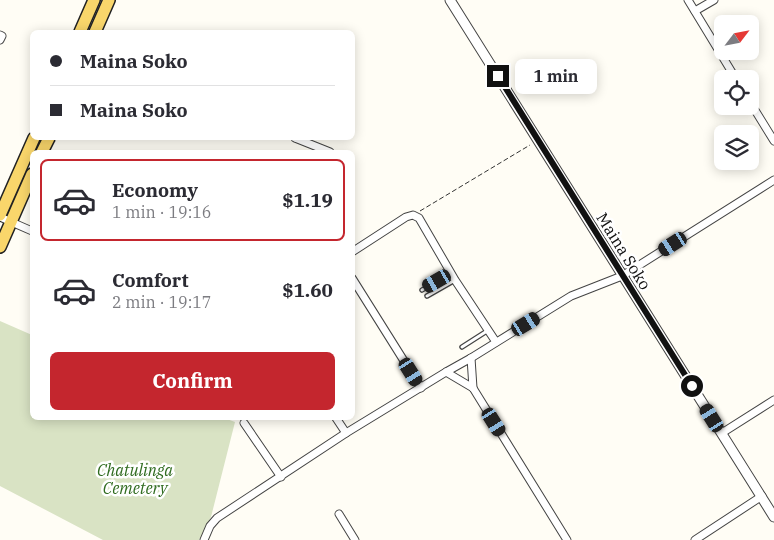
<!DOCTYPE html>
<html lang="en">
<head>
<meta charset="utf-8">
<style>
  :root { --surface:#fff; --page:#f2f2f3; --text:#2b2b33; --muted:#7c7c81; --line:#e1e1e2; --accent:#c4262e }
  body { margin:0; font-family:"IBM Plex Serif",serif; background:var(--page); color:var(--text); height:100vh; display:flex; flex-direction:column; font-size:19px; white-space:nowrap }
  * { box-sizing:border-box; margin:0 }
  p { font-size:16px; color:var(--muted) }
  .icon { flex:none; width:28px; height:28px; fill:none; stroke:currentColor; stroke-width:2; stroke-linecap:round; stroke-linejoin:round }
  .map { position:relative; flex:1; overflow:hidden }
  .sheet { position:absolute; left:30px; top:150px; width:325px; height:270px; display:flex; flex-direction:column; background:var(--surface); border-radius:8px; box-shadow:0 2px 12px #0003 }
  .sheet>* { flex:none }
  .hud { position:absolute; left:30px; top:30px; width:325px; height:110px; border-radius:8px; box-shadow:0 2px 12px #0003; display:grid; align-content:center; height:110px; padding:0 20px; background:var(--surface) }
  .needle { width:32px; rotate:58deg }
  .controls { position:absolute; left:714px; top:15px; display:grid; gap:10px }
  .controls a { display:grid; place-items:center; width:45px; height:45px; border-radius:8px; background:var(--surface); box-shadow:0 2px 12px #0003; font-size:25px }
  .end { position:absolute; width:22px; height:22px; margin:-11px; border:6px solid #111; background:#fff; box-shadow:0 0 0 2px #fff }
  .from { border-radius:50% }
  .bubble { position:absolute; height:35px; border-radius:8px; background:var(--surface); box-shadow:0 2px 12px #0003; font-size:16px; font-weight:700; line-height:35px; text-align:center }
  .car { position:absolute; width:15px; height:30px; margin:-15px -8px; border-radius:6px; box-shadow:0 0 4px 1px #0007; background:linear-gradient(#222 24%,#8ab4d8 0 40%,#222 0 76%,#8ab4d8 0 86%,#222 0) }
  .hud b { display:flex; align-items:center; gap:18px; height:48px; font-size:19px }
  .hud b+b { border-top:1px solid var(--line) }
  .hud i { width:12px; height:12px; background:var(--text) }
  ul { padding:9px 0 0; list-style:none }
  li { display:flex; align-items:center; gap:15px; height:82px; margin:0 10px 8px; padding:0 10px; border:2px solid transparent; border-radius:8px }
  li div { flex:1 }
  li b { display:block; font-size:19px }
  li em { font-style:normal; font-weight:700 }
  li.active { border-color:var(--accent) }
  li>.icon { width:45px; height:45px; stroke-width:1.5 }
  .cta { display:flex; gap:10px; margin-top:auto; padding:10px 20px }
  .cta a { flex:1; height:58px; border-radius:8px; background:var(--accent); color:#fff; font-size:20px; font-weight:700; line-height:58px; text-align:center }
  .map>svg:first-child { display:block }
  .cemetery { fill:#d9e3c4 }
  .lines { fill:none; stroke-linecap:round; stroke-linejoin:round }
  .service-casing { stroke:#444; stroke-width:5.5 }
  .minor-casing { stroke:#444; stroke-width:9 }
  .tertiary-casing { stroke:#444; stroke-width:11 }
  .primary-casing { stroke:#222; stroke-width:14 }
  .path { stroke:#333; stroke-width:1; stroke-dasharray:5 2.5; stroke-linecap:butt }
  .service { stroke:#fff; stroke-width:3 }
  .minor { stroke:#fff; stroke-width:7 }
  .tertiary { stroke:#fff; stroke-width:9 }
  .primary { stroke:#f9d66b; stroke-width:11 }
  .route { stroke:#111; stroke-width:6 }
  .labels { text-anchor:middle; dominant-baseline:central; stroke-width:5; stroke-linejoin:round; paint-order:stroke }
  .street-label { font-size:16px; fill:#111; stroke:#fff }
  .park-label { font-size:16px; font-style:italic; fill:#2f6b1f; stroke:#fff }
</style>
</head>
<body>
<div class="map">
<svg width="774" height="540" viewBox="0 0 774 540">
  <rect width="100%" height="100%" fill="#fffdf5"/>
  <!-- cemetery -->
  <polygon class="cemetery" points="0,321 32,335 32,418 224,418 235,422 211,517 199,540 103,540 0,486"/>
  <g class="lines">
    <defs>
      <g id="service">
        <polyline points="422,290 451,273"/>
        <polyline points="427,296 455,280"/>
        <polyline points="462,347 487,331"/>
      </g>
      <g id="minor">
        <polyline points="688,0 736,79"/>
        <polyline points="695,11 714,0"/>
        <polyline points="0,35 2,36 0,40"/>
        <polyline points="750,102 774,141"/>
        <polyline points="295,138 330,152"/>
        <polyline points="0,217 32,231"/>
        <polyline points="352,252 406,217 413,215 419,218 455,280 496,342"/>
        <polyline points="352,278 421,388"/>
        <polyline points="471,358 473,388"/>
        <polyline points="446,372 473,388 567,540"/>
        <polyline points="336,418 346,433"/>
        <polyline points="244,423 281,477"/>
        <polyline points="722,433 774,400"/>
        <polyline points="339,514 355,540"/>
        <polyline points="204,540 210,526 217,518 346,433 446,372 471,358 571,296 622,276 774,180"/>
        <polyline points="695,540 762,496"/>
      </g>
      <polyline id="tertiary" points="450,0 774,517"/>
      <g id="primary">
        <polyline points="80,32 94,0"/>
        <polyline points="95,32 109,0"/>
        <polyline points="42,152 49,138"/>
        <polyline points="0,215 34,138"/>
        <polyline points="0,247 32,174"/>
      </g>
    </defs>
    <!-- service casing -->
    <use href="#service" class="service-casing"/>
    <!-- minor casing -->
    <use href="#minor" class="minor-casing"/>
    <!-- tertiary casing -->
    <use href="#tertiary" class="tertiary-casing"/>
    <!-- primary casing -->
    <use href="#primary" class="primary-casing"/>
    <!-- path -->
    <polyline class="path" points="420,211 530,145"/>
    <!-- service -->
    <use href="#service" class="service"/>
    <!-- minor -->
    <use href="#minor" class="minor"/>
    <!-- tertiary -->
    <use href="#tertiary" class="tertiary"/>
    <!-- primary -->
    <use href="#primary" class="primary"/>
  </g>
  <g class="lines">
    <!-- route -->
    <polyline class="route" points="498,76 692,386"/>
  </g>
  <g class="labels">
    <!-- street labels -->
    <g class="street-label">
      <text transform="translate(624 251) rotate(58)">Maina Soko</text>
    </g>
    <!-- park labels -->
    <g class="park-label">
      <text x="135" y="470">Chatulinga<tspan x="135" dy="18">Cemetery</tspan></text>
    </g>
  </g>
</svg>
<div class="controls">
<a><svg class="needle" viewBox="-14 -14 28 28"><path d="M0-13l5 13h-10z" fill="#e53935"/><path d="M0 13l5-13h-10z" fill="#7c7c81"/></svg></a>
<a><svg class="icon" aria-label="locate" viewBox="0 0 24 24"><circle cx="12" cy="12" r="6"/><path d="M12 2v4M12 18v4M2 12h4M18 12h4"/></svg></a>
<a><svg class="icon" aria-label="layers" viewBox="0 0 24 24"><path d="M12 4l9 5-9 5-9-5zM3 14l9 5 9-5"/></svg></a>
</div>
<i class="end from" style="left:692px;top:386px"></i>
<i class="end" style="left:498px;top:76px"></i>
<div class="bubble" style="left:515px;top:59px;width:82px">1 min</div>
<i class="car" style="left:673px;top:244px;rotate:238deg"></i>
<i class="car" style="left:437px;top:281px;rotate:240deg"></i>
<i class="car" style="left:526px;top:324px;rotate:59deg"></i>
<i class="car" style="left:411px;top:372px;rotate:148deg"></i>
<i class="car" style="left:712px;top:418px;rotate:328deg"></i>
<i class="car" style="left:494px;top:422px;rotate:148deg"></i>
<div class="hud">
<b><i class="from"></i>Maina Soko</b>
<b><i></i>Maina Soko</b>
</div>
<section class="sheet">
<ul>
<li class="active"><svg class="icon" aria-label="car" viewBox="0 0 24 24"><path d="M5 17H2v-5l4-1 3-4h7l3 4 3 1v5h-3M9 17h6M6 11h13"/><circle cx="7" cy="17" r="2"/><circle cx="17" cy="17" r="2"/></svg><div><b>Economy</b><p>1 min · 19:16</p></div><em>$1.19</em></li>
<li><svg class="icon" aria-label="car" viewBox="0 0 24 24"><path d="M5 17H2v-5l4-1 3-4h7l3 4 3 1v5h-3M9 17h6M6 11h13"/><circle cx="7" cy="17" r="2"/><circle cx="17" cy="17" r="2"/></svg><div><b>Comfort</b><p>2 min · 19:17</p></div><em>$1.60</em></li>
</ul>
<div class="cta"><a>Confirm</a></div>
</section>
</div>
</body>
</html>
